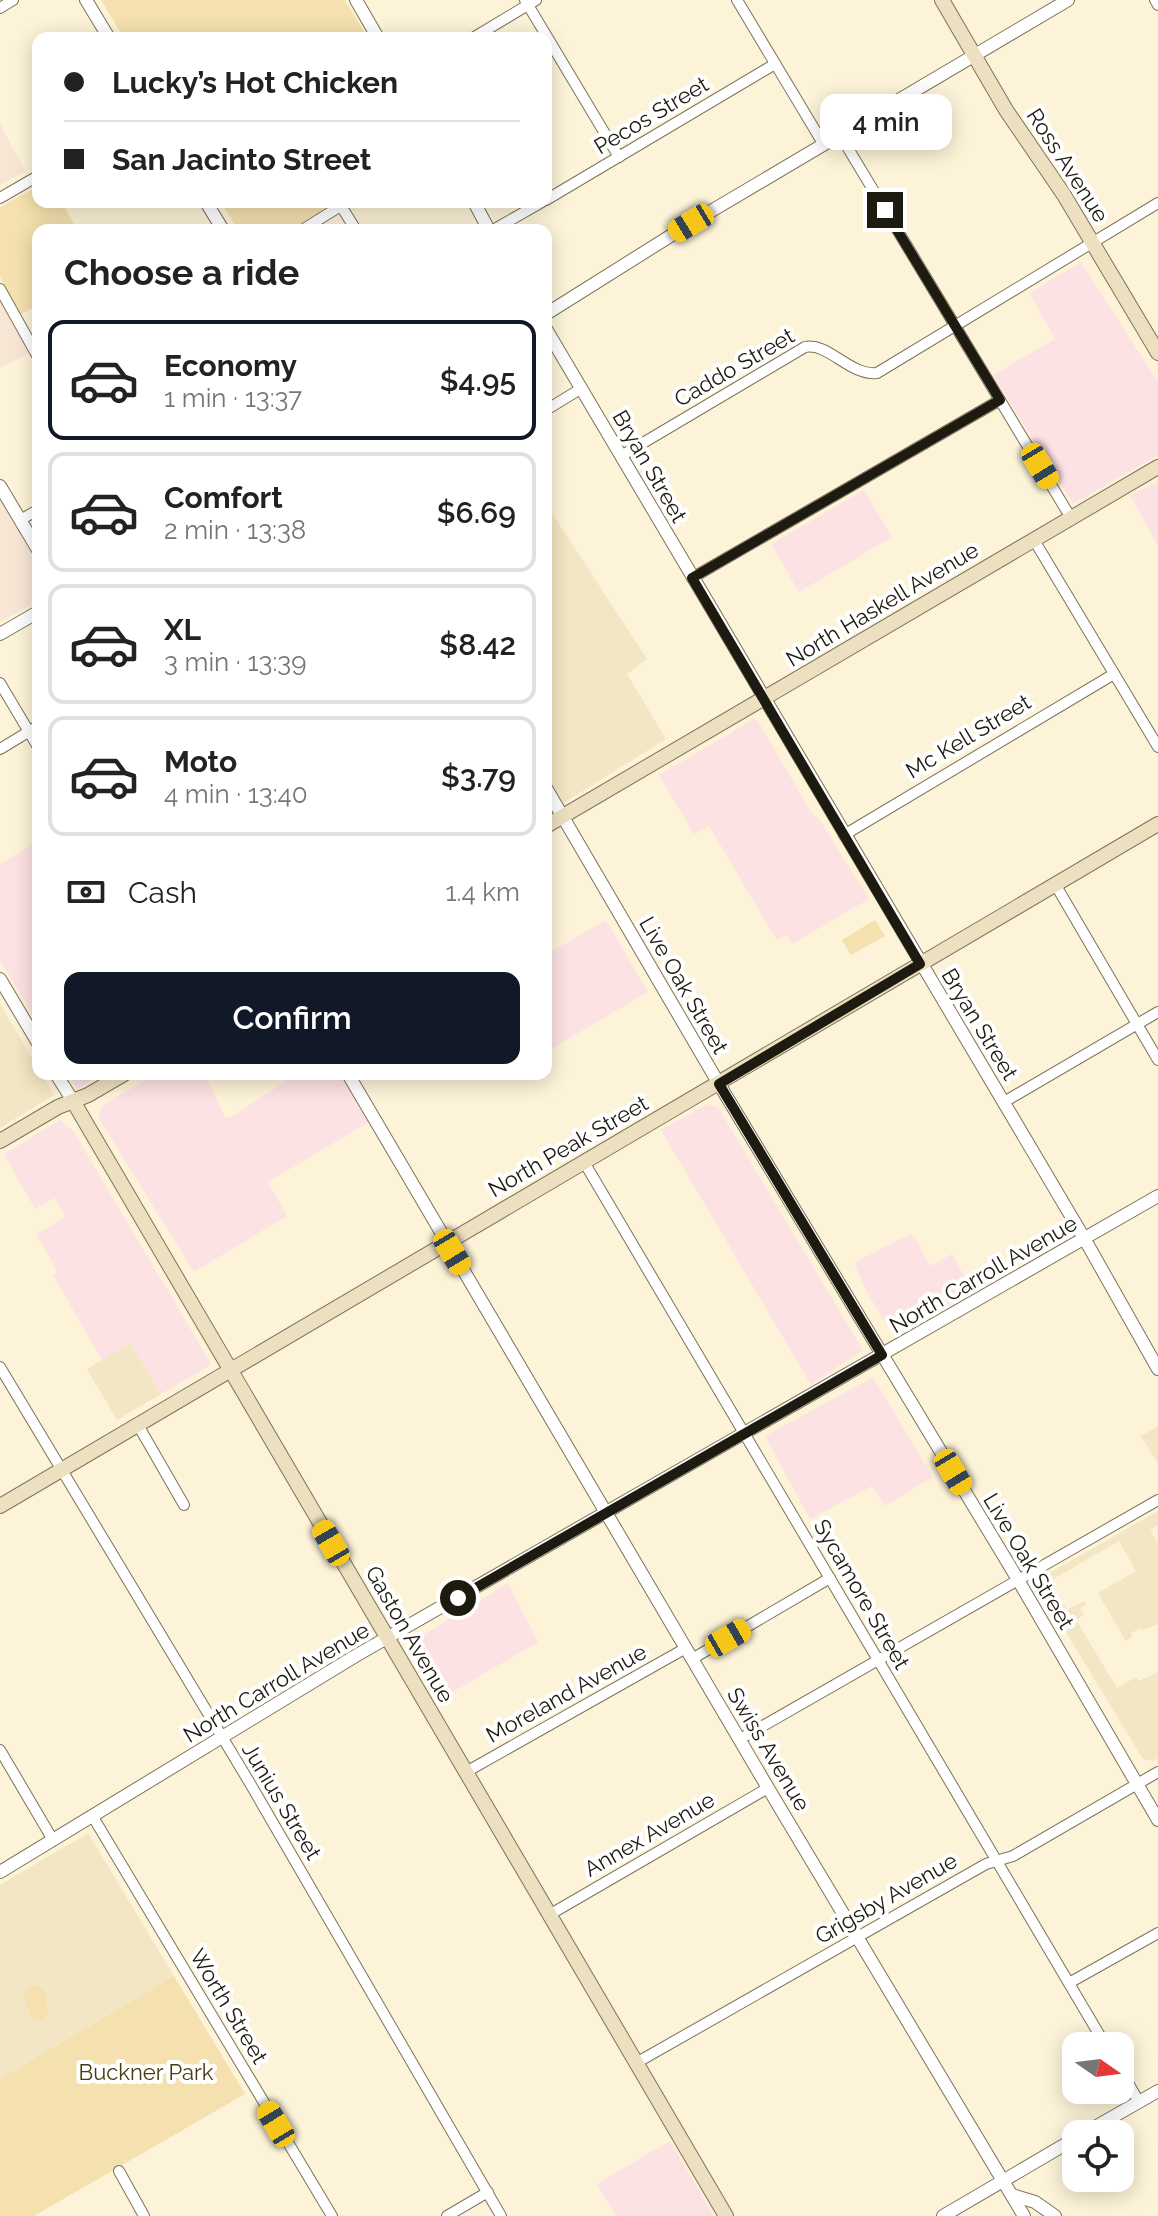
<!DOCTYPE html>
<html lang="en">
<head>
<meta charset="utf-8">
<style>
  :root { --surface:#fff; --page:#f2f2f2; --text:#222; --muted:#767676; --line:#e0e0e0; --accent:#111827 }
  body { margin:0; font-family:Raleway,sans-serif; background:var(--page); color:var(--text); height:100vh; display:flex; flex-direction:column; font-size:30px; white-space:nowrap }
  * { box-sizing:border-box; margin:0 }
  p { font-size:26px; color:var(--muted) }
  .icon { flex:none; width:44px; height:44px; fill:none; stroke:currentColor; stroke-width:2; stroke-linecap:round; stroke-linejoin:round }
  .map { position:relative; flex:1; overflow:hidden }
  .details { position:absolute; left:32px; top:224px; width:520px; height:856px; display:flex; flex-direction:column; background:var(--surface); border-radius:16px; box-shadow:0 4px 20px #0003 }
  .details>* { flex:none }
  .top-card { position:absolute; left:32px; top:32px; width:520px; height:176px; border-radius:16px; box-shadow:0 4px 20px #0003; display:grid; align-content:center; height:176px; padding:0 32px; background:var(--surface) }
  .needle { width:52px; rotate:104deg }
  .fabs { position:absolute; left:1062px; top:2032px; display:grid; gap:16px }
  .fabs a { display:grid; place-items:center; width:72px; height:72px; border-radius:16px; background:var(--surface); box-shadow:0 4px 20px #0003; font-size:40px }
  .end { position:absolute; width:36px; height:36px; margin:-18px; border:10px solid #1d1a10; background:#fff; box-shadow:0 0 0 4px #fff }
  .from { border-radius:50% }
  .bubble { position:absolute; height:56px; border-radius:16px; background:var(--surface); box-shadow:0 4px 20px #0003; font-size:26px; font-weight:600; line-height:56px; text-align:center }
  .car { position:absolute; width:24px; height:48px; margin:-24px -12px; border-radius:10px; box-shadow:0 0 6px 2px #0007; background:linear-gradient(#f5c518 24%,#345 0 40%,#f5c518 0 76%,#345 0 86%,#f5c518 0) }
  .top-card b { display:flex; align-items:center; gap:28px; height:76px; font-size:30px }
  .top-card b+b { border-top:2px solid var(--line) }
  .top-card i { width:20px; height:20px; background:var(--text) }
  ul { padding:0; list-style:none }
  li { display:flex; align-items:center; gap:24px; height:120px; margin:0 16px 12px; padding:0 16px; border:4px solid var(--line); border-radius:16px }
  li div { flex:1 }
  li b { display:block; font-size:30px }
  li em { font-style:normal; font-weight:600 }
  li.current { border-color:var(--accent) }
  li>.icon { width:72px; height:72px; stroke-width:1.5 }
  h2 { padding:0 32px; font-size:36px; line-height:96px }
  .pay { display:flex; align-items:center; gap:20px; height:88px; padding:0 32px; font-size:30px }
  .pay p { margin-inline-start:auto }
  .action { display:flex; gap:16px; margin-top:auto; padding:16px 32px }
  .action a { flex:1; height:92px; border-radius:16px; background:var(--accent); color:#fff; font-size:32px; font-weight:600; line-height:92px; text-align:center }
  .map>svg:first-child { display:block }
  .commercial { fill:#fde2e4 }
  .built { fill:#f3e6c4 }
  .medical { fill:#f8e6d5 }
  .green { fill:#f4e1af }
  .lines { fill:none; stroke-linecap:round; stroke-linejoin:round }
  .minor-casing { stroke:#7c735b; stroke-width:12 }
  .tertiary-casing { stroke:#7c735b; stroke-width:14 }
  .secondary-casing { stroke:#7c735b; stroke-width:16 }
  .minor { stroke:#fff; stroke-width:10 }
  .tertiary { stroke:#fff; stroke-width:12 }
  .secondary { stroke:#ece0c0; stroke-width:14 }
  .route { stroke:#1d1a10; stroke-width:10 }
  .labels { text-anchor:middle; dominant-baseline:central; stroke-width:8; stroke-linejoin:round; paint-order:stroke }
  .street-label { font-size:22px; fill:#1d1a10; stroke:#fff }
  .park-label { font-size:22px; fill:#493b0e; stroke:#fff }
</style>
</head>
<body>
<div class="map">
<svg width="1158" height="2216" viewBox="0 0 1158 2216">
  <rect width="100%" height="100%" fill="#fdf3d8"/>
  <!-- commercial -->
  <g class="commercial">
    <polygon points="1081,262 1158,382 1158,455 1073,504 993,375 1055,339 1029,293"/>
    <polygon points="1158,482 1158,546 1130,495"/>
    <polygon points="864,490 892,537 799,592 771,544"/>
    <polygon points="754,719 758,721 811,812 820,820 869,899 792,944 786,935 777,940 709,826 694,834 659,775"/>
    <polygon points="38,841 38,1024 0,960 0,864"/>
    <polygon points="606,920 648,992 546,1052 546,955"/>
    <polygon points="68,1074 102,1074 77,1089"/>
    <polygon points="155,1074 205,1074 225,1117 231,1117 297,1074 341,1074 369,1122 268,1182 287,1216 194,1272 98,1117 102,1106"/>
    <polygon points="708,1104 718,1107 863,1350 811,1385 661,1130"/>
    <polygon points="60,1120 74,1132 210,1362 209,1366 161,1394 130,1343 102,1360 53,1275 58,1272 36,1234 66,1217 55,1198 35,1209 4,1154"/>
    <polygon points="910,1234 915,1237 930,1266 952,1254 973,1292 898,1329 886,1324 867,1292 854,1263"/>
    <polygon points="873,1377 933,1477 885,1506 872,1486 810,1519 765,1436"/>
    <polygon points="508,1583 538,1642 444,1697 413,1647 418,1638"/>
    <polygon points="670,2141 714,2216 616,2216 597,2184"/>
  </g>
  <!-- built -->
  <g class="built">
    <polygon points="546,504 647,659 627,674 666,739 546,814"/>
    <polygon points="0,1004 38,1068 38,1074 42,1074 54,1095 0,1128"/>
    <polygon points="130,1343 161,1394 117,1420 87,1369"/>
    <polygon points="1158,1426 1158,1464 1141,1436"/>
    <polygon points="1158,1511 1158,1525 1150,1530 1158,1543 1158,1624 1143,1630 1141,1628 1131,1633 1132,1637 1126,1641 1098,1593 1136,1571 1119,1541 1050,1581 1067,1610 1084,1601 1086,1605 1080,1608 1084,1615 1076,1620 1117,1688 1136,1677 1139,1681 1158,1672 1158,1758 1153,1761 1143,1759 1041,1591 1046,1575"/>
    <polygon points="88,1833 174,1976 0,2079 0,1885"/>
  </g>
  <!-- medical -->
  <g class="medical">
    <polygon points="0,124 25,171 0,185"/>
    <polygon points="0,300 29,353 0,368"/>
    <polygon points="0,496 38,565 38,601 0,622"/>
  </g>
  <!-- green -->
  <g class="green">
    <polygon points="101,0 345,0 368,38 124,38"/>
    <polygon points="38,186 38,202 62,202 77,230 38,230 38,305 20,315 0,277 0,207"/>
    <polygon points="221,202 335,202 290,230 238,230"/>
    <polygon points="875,920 885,936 851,955 842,940"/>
    <polygon points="174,1976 245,2094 34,2216 0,2216 0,2079"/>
    <polygon points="37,1985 45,1992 48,2012 45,2018 40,2021 31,2017 24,1995 29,1986"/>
  </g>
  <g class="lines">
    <defs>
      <g id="minor">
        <polyline points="525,0 619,157"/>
        <polyline points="737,0 824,145"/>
        <polyline points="1155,0 1158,5"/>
        <polyline points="0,8 13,0"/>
        <polyline points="473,38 536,0"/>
        <polyline points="840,135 1071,518"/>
        <polyline points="0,198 38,176"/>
        <polyline points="546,200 775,64"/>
        <polyline points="341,206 356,230"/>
        <polyline points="302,230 347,202"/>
        <polyline points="493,230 542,202"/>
        <polyline points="0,289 38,357"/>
        <polyline points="546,410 582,388"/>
        <path d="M 621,456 L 805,347 C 828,342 850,376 877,373 L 1158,203"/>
        <polyline points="20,520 38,510"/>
        <polyline points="1034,540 1158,747"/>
        <polyline points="692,578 1000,400"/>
        <polyline points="0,683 38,747"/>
        <polyline points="0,749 38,726"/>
        <polyline points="844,835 1114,674"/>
        <polyline points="1055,884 1158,1060"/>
        <polyline points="1004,1102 1158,1012"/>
        <polyline points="584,1162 1106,2046"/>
        <polyline points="0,1367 251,1785 501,2216"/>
        <polyline points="138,1425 184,1505"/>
        <polyline points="692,1659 830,1578"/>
        <polyline points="740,1739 1158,1500"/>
        <polyline points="0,1750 53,1840"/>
        <polyline points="466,1772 686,1648"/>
        <polyline points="93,1817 332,2216"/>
        <polyline points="549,1915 768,1788"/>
        <polyline points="1069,1983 1158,1933"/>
        <polyline points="636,2063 986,1864 1013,1856 1158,1772"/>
        <polyline points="1120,2069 1139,2102"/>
        <polyline points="119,2171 144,2216"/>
        <polyline points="447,2216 488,2192"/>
      </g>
      <g id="tertiary">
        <polyline points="86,0 109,38"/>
        <polyline points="356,0 378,38"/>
        <polyline points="206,202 223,230"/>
        <polyline points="474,202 489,230"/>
        <polyline points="546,314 691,223 1068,0"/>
        <polyline points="546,329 1084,1238 1158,1369"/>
        <polyline points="0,486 38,550"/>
        <polyline points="0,634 38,612"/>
        <polyline points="546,788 719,1084 1014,1573 1158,1820"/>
        <polyline points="0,979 38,1043"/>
        <polyline points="56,1074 73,1101"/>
        <polyline points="348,1074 768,1788 1024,2216"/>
        <polyline points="0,1872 357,1655 1158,1196"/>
        <polyline points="1083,2134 1158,2091"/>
        <polyline points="1012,2195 1035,2202 1055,2216"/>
        <polyline points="943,2216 1076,2138"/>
      </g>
      <g id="secondary">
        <polyline points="942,0 1006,110 1064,195 1158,353"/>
        <polyline points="546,826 1158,467"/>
        <polyline points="73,1101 726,2216"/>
        <polyline points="0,1141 58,1107 88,1095 124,1074"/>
        <polyline points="0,1506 1158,824"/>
      </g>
    </defs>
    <!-- minor casing -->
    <use href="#minor" class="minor-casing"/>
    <!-- tertiary casing -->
    <use href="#tertiary" class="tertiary-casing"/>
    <!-- secondary casing -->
    <use href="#secondary" class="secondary-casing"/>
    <!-- minor -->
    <use href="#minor" class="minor"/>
    <!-- tertiary -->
    <use href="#tertiary" class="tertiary"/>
    <!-- secondary -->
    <use href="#secondary" class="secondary"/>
  </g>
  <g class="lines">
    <!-- route -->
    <polyline class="route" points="458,1598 882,1355 719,1084 920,964 692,578 1000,400 885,210"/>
  </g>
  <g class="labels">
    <!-- street labels -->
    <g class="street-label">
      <text transform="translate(651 115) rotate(-31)">Pecos Street</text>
      <text transform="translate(1068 165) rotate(57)">Ross Avenue</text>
      <text transform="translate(734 367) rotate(-30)">Caddo Street</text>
      <text transform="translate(650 466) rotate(60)">Bryan Street</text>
      <text transform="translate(882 604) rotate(-31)">North Haskell Avenue</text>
      <text transform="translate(968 736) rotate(-31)">Mc Kell Street</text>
      <text transform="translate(684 985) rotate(60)">Live Oak Street</text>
      <text transform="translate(980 1024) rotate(59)">Bryan Street</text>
      <text transform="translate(568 1146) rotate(-30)">North Peak Street</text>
      <text transform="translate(983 1274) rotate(-30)">North Carroll Avenue</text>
      <text transform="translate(1029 1561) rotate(59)">Live Oak Street</text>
      <text transform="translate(862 1594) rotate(60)">Sycamore Street</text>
      <text transform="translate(410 1634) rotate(60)">Gaston Avenue</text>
      <text transform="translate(276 1682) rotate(-31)">North Carroll Avenue</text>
      <text transform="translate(566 1693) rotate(-29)">Moreland Avenue</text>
      <text transform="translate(769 1749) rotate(59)">Swiss Avenue</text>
      <text transform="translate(282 1801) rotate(59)">Junius Street</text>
      <text transform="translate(649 1834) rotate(-30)">Annex Avenue</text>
      <text transform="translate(886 1898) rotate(-30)">Grigsby Avenue</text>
      <text transform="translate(229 2006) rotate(59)">Worth Street</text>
    </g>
    <!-- park labels -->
    <g class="park-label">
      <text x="146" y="2072">Buckner Park</text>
    </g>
  </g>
</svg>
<div class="fabs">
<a><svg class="needle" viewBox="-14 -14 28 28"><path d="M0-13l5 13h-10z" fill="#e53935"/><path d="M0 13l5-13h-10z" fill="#767676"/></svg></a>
<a><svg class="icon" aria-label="locate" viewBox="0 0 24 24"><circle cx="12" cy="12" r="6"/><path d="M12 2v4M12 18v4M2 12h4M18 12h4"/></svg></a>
</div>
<i class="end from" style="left:458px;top:1598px"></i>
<i class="end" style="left:885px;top:210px"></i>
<div class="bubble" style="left:820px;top:94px;width:132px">4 min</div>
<i class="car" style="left:691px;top:223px;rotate:239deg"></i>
<i class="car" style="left:1040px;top:466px;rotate:149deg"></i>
<i class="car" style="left:452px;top:1252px;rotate:149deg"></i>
<i class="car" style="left:953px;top:1472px;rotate:149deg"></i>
<i class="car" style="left:331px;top:1543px;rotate:330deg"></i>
<i class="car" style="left:728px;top:1638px;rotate:60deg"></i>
<i class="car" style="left:276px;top:2124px;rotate:329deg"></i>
<div class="top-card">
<b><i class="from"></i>Lucky’s Hot Chicken</b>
<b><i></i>San Jacinto Street</b>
</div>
<section class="details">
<h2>Choose a ride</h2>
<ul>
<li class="current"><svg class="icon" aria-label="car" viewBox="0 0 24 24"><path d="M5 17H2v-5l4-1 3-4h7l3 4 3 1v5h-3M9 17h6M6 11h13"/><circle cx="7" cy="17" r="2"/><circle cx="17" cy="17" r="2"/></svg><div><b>Economy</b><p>1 min · 13:37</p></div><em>$4.95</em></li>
<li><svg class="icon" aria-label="car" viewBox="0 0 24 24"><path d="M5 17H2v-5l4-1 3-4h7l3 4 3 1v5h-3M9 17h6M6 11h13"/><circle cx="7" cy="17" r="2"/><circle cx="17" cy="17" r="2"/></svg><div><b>Comfort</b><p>2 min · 13:38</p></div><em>$6.69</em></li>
<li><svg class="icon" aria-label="car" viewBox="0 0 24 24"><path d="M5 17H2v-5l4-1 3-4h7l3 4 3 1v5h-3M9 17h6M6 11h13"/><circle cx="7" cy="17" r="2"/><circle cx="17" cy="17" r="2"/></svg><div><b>XL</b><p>3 min · 13:39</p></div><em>$8.42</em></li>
<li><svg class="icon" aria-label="car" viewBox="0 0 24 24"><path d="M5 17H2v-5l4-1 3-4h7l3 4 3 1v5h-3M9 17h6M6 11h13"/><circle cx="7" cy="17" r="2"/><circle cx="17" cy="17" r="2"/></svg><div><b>Moto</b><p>4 min · 13:40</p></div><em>$3.79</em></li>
</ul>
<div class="pay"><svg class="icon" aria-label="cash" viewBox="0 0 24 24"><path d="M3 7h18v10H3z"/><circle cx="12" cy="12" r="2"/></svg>Cash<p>1.4 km</p></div>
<div class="action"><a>Confirm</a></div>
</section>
</div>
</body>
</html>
